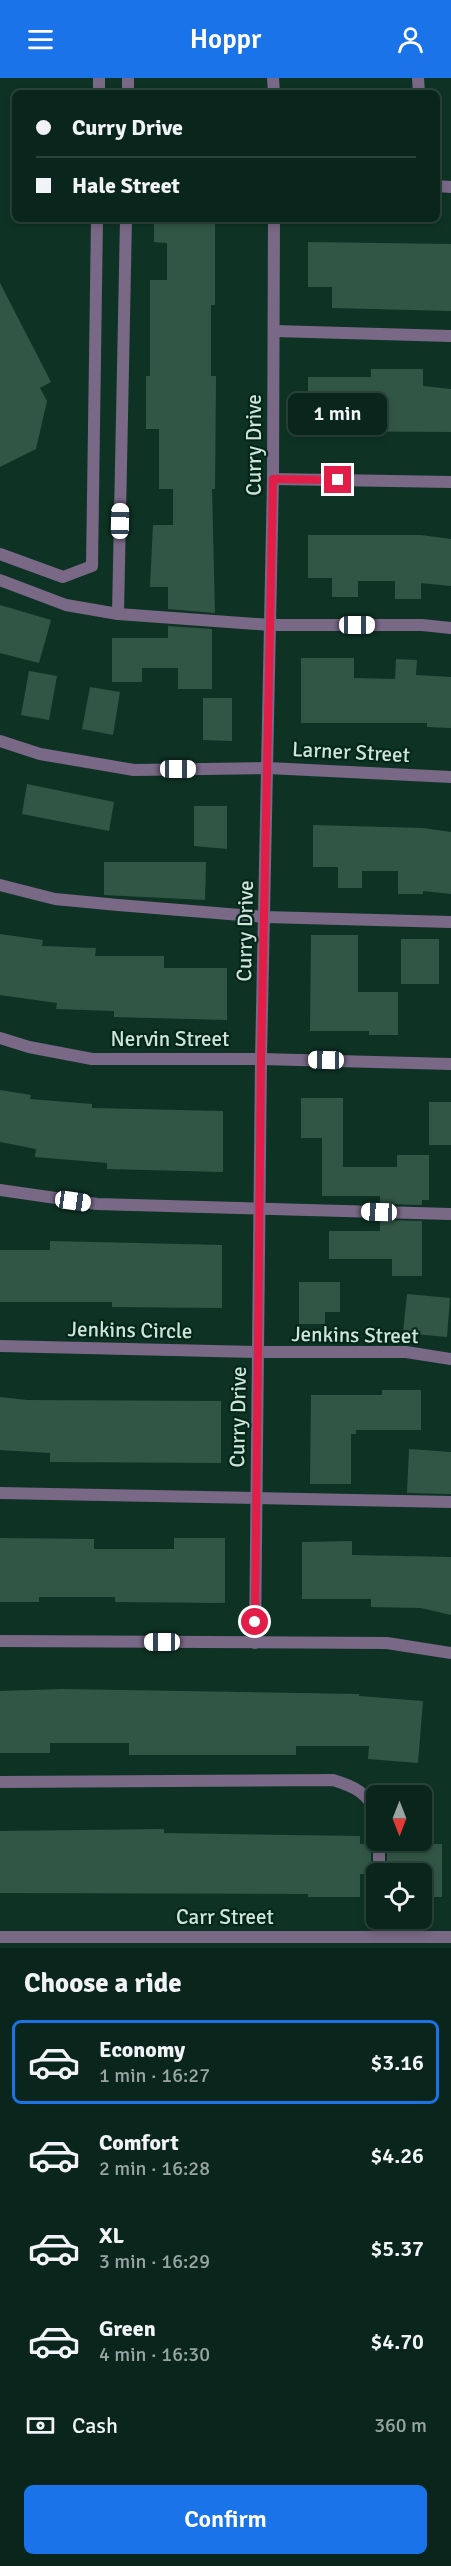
<!DOCTYPE html>
<html lang="en">
<head>
<meta charset="utf-8">
<style>
  :root { --surface:#0a261c; --page:#132e25; --text:#f1f3f6; --muted:#99a5a3; --line:#2a433b; --accent:#1a73e8 }
  body { margin:0; font-family:Signika,sans-serif; background:var(--page); color:var(--text); height:100vh; display:flex; flex-direction:column; font-size:22px; white-space:nowrap }
  * { box-sizing:border-box; margin:0 }
  p { font-size:20px; color:var(--muted) }
  .icon { flex:none; width:33px; height:33px; fill:none; stroke:currentColor; stroke-width:2; stroke-linecap:round; stroke-linejoin:round }
  .map { position:relative; height:1870px; overflow:hidden }
  .panel { display:flex; flex-direction:column; background:var(--surface); flex:1 }
  .panel>* { flex:none }
  .banner { position:absolute; left:12px; top:12px; width:428px; height:132px; border-radius:9px; box-shadow:0 3px 9px #0003,0 0 0 2px var(--line); display:grid; align-content:center; height:132px; padding:0 24px; background:var(--surface) }
  .needle { width:39px; rotate:180deg }
  .fabs { position:absolute; left:366px; top:1707px; display:grid; gap:12px }
  .fabs a { display:grid; place-items:center; width:66px; height:66px; border-radius:9px; background:var(--surface); box-shadow:0 3px 9px #0003,0 0 0 2px var(--line); font-size:30px }
  .end { position:absolute; width:27px; height:27px; margin:-14px; border:8px solid #e11d48; background:#fff; box-shadow:0 0 0 3px #fff }
  .from { border-radius:50% }
  .bubble { position:absolute; height:42px; border-radius:9px; background:var(--surface); box-shadow:0 3px 9px #0003,0 0 0 2px var(--line); font-size:20px; font-weight:600; line-height:42px; text-align:center }
  .car { position:absolute; width:18px; height:36px; margin:-18px -9px; border-radius:8px; box-shadow:0 0 4px 2px #0007; background:linear-gradient(#fff 24%,#345 0 40%,#fff 0 76%,#345 0 86%,#fff 0) }
  .banner b { display:flex; align-items:center; gap:21px; height:57px; font-size:22px }
  .banner b+b { border-top:2px solid var(--line) }
  .banner i { width:15px; height:15px; background:var(--text) }
  ul { padding:0; list-style:none }
  li { display:flex; align-items:center; gap:18px; height:84px; margin:0 12px 9px; padding:0 12px; border:3px solid transparent; border-radius:9px }
  li div { flex:1 }
  li b { display:block; font-size:22px }
  li em { font-style:normal; font-weight:600 }
  li.current { border-color:var(--accent) }
  li>.icon { width:54px; height:54px; stroke-width:1.5 }
  h2 { padding:0 24px; font-size:27px; line-height:72px }
  .pay { display:flex; align-items:center; gap:15px; height:66px; padding:0 24px; font-size:22px }
  .pay p { margin-inline-start:auto }
  .primary-button { display:flex; gap:12px; margin-top:auto; padding:12px 24px }
  .primary-button a { flex:1; height:69px; border-radius:9px; background:var(--accent); color:#fff; font-size:24px; font-weight:600; line-height:69px; text-align:center }
  header { display:flex; justify-content:space-between; align-items:center; height:78px; padding:0 24px; background:var(--accent); color:#fff; font-size:27px; font-weight:600 }
  .map>svg:first-child { display:block }
  .building { fill:#325646 }
  .lines { fill:none; stroke-linecap:round; stroke-linejoin:round }
  .service { stroke:#796886; stroke-width:12 }
  .minor { stroke:#796886; stroke-width:12 }
  .route { stroke:#e11d48; stroke-width:8 }
  .labels { text-anchor:middle; dominant-baseline:central; stroke-width:4.5; stroke-linejoin:round; paint-order:stroke }
  .street-label { font-size:21px; fill:#d0e4da; stroke:#03281b }
</style>
</head>
<body>
<header><svg class="icon" aria-label="menu" viewBox="0 0 24 24"><path d="M4 6h16M4 12h16M4 18h16"/></svg>Hoppr<svg class="icon" aria-label="person" viewBox="0 0 24 24"><circle cx="12" cy="8" r="4"/><path d="M4 21q1-7 8-7t8 7"/></svg></header>
<div class="map">
<svg width="451" height="1870" viewBox="0 0 451 1870">
  <rect width="100%" height="100%" fill="#0e3325"/>
  <!-- building -->
  <g class="building">
    <polygon points="154,141 215,141 215,227 211,227 211,298 216,298 215,411 212,411 215,535 168,531 168,509 150,509 153,447 173,447 173,411 159,411 159,351 146,351 146,298 150,298 150,202 167,202 167,165 154,164"/>
    <polygon points="308,164 451,166 451,233 332,230 332,209 308,209"/>
    <polygon points="0,205 51,304 40,310 47,323 36,371 0,389"/>
    <polygon points="371,291 423,291 423,308 451,311 451,354 308,353 308,299 371,299"/>
    <polygon points="308,457 421,457 451,461 451,508 421,505 421,521 395,521 395,503 358,503 358,519 332,519 332,500 308,500"/>
    <polygon points="0,527 51,542 39,585 0,575"/>
    <polygon points="168,548 212,551 212,611 178,611 178,590 142,590 142,604 112,604 112,560 168,560"/>
    <polygon points="301,580 354,580 354,600 395,601 396,581 417,582 416,597 451,599 451,650 427,649 427,645 301,645"/>
    <polygon points="29,593 57,598 49,642 21,637"/>
    <polygon points="90,609 120,614 113,657 82,651"/>
    <polygon points="203,620 232,620 232,663 203,662"/>
    <polygon points="27,706 114,724 109,753 22,736"/>
    <polygon points="194,728 227,728 227,771 194,768"/>
    <polygon points="313,747 423,750 451,754 451,816 423,813 423,816 398,816 398,793 362,793 362,810 338,810 338,789 313,789"/>
    <polygon points="104,784 206,784 205,822 104,817"/>
    <polygon points="0,856 43,862 42,868 96,870 95,878 164,878 164,890 227,890 227,942 114,939 114,933 56,931 57,925 0,917"/>
    <polygon points="311,857 358,857 358,914 398,914 398,957 369,957 369,953 310,953"/>
    <rect x="401" y="861" width="38" height="45"/>
    <polygon points="0,1012 31,1017 30,1021 92,1026 92,1030 223,1033 223,1094 107,1091 107,1085 35,1079 36,1071 0,1064"/>
    <polygon points="301,1020 343,1020 343,1089 397,1089 397,1077 429,1077 429,1122 422,1122 422,1127 380,1126 380,1118 322,1118 322,1060 301,1060"/>
    <rect x="429" y="1024" width="22" height="43"/>
    <polygon points="380,1142 422,1143 422,1198 392,1198 392,1181 329,1181 329,1153 380,1153"/>
    <polygon points="50,1163 222,1167 222,1230 112,1229 112,1224 0,1224 0,1172 50,1172"/>
    <polygon points="299,1204 340,1204 340,1234 325,1234 325,1246 299,1246"/>
    <polygon points="407,1216 450,1220 447,1259 403,1255"/>
    <polygon points="382,1312 421,1312 421,1352 356,1352 356,1356 351,1356 351,1406 310,1406 311,1317 382,1317"/>
    <polygon points="0,1319 27,1322 221,1323 221,1385 50,1384 50,1375 0,1372"/>
    <polygon points="409,1371 451,1374 451,1416 407,1415"/>
    <polygon points="0,1460 94,1461 94,1471 174,1471 174,1460 225,1460 225,1525 115,1524 115,1519 39,1519 39,1524 0,1524"/>
    <polygon points="352,1463 352,1477 451,1479 451,1537 421,1530 371,1529 371,1521 302,1521 302,1464"/>
    <polygon points="62,1611 359,1616 359,1618 423,1623 418,1685 368,1681 369,1668 296,1668 296,1677 129,1677 129,1665 50,1665 50,1675 0,1675 0,1613"/>
    <polygon points="164,1751 164,1755 360,1758 360,1766 371,1766 371,1796 360,1796 360,1819 308,1819 308,1816 0,1815 0,1753"/>
    <polygon points="387,1766 442,1766 442,1819 422,1819 422,1796 387,1796"/>
  </g>
  <g class="lines">
    <!-- service -->
    <g class="service">
      <polyline points="418,0 419,15"/>
      <polyline points="99,15 99,0"/>
      <polyline points="128,15 128,0"/>
      <polyline points="274,253 451,258"/>
      <polyline points="0,476 63,499 92,488 97,141"/>
      <polyline points="0,502 66,527 118,536 271,547 422,547 451,550"/>
      <polyline points="118,536 126,141"/>
      <polyline points="0,807 55,821 118,827 265,839 451,844"/>
      <polyline points="0,1112 97,1126 451,1136"/>
      <polyline points="0,1415 451,1424"/>
      <path d="M 0,1704 L 333,1702 C 353,1708 369,1715 376,1736"/>
      <polyline points="379,1762 379,1796"/>
      <polyline points="379,1840 379,1859"/>
    </g>
    <!-- minor -->
    <g class="minor">
      <polyline points="273,0 274,15"/>
      <polyline points="436,108 451,109"/>
      <polyline points="273,401 451,404"/>
      <polyline points="0,663 40,676 134,692 268,690 451,699"/>
      <polyline points="0,960 29,969 92,981 261,981 451,986"/>
      <polyline points="0,1268 258,1274 406,1274 451,1281"/>
      <polyline points="0,1563 387,1565 451,1575"/>
      <polyline points="255,1565 261,981 273,401 274,141"/>
      <polyline points="0,1859 451,1859"/>
    </g>
  </g>
  <g class="lines">
    <!-- route -->
    <polyline class="route" points="255,1544 261,981 273,401 338,402"/>
  </g>
  <g class="labels">
    <!-- street labels -->
    <g class="street-label">
      <text transform="translate(254 367) rotate(-90)">Curry Drive</text>
      <text transform="translate(351 674) rotate(3)">Larner Street</text>
      <text transform="translate(245 853) rotate(-89)">Curry Drive</text>
      <text x="170" y="961">Nervin Street</text>
      <text transform="translate(130 1252) rotate(1)">Jenkins Circle</text>
      <text transform="translate(355 1257) rotate(1)">Jenkins Street</text>
      <text transform="translate(238 1339) rotate(-89)">Curry Drive</text>
      <text x="225" y="1839">Carr Street</text>
    </g>
  </g>
</svg>
<div class="fabs">
<a><svg class="needle" viewBox="-14 -14 28 28"><path d="M0-13l5 13h-10z" fill="#e53935"/><path d="M0 13l5-13h-10z" fill="#99a5a3"/></svg></a>
<a><svg class="icon" aria-label="locate" viewBox="0 0 24 24"><circle cx="12" cy="12" r="6"/><path d="M12 2v4M12 18v4M2 12h4M18 12h4"/></svg></a>
</div>
<i class="end from" style="left:255px;top:1544px"></i>
<i class="end" style="left:338px;top:402px"></i>
<div class="bubble" style="left:288px;top:315px;width:99px">1 min</div>
<i class="car" style="left:120px;top:443px;rotate:1deg"></i>
<i class="car" style="left:357px;top:547px;rotate:90deg"></i>
<i class="car" style="left:178px;top:691px;rotate:90deg"></i>
<i class="car" style="left:326px;top:982px;rotate:271deg"></i>
<i class="car" style="left:73px;top:1123px;rotate:98deg"></i>
<i class="car" style="left:379px;top:1134px;rotate:272deg"></i>
<i class="car" style="left:162px;top:1564px;rotate:270deg"></i>
<div class="banner">
<b><i class="from"></i>Curry Drive</b>
<b><i></i>Hale Street</b>
</div>
</div>
<section class="panel">
<h2>Choose a ride</h2>
<ul>
<li class="current"><svg class="icon" aria-label="car" viewBox="0 0 24 24"><path d="M5 17H2v-5l4-1 3-4h7l3 4 3 1v5h-3M9 17h6M6 11h13"/><circle cx="7" cy="17" r="2"/><circle cx="17" cy="17" r="2"/></svg><div><b>Economy</b><p>1 min · 16:27</p></div><em>$3.16</em></li>
<li><svg class="icon" aria-label="car" viewBox="0 0 24 24"><path d="M5 17H2v-5l4-1 3-4h7l3 4 3 1v5h-3M9 17h6M6 11h13"/><circle cx="7" cy="17" r="2"/><circle cx="17" cy="17" r="2"/></svg><div><b>Comfort</b><p>2 min · 16:28</p></div><em>$4.26</em></li>
<li><svg class="icon" aria-label="car" viewBox="0 0 24 24"><path d="M5 17H2v-5l4-1 3-4h7l3 4 3 1v5h-3M9 17h6M6 11h13"/><circle cx="7" cy="17" r="2"/><circle cx="17" cy="17" r="2"/></svg><div><b>XL</b><p>3 min · 16:29</p></div><em>$5.37</em></li>
<li><svg class="icon" aria-label="car" viewBox="0 0 24 24"><path d="M5 17H2v-5l4-1 3-4h7l3 4 3 1v5h-3M9 17h6M6 11h13"/><circle cx="7" cy="17" r="2"/><circle cx="17" cy="17" r="2"/></svg><div><b>Green</b><p>4 min · 16:30</p></div><em>$4.70</em></li>
</ul>
<div class="pay"><svg class="icon" aria-label="cash" viewBox="0 0 24 24"><path d="M3 7h18v10H3z"/><circle cx="12" cy="12" r="2"/></svg>Cash<p>360 m</p></div>
<div class="primary-button"><a>Confirm</a></div>
</section>
</body>
</html>
